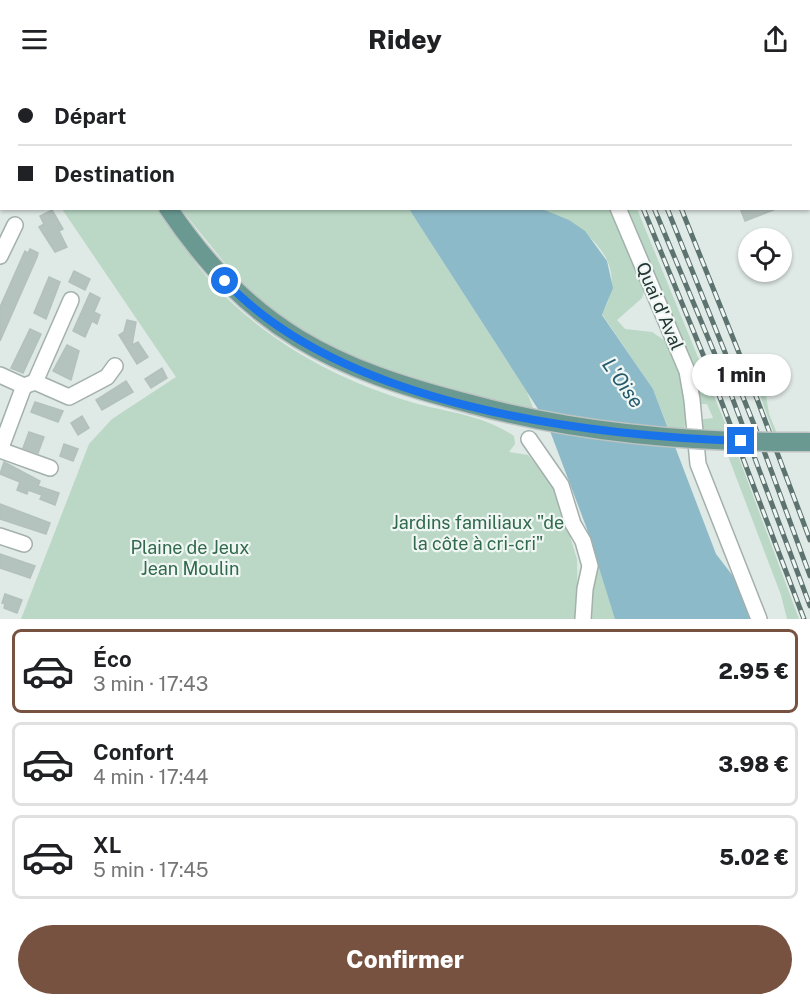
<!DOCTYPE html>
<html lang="fr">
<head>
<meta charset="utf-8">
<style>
  :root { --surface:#fff; --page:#f6f6f6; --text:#202124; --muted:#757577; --line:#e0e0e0; --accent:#775241 }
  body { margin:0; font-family:"Public Sans",sans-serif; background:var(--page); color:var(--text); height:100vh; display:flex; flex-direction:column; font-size:22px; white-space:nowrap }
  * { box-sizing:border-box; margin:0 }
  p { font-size:20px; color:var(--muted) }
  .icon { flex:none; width:33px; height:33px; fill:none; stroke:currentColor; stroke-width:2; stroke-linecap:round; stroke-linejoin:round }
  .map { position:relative; height:541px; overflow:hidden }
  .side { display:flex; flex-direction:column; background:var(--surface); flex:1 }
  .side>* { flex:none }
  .guide { position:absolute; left:0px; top:0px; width:810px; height:132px; box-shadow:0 2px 4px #0004; display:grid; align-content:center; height:132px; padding:0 18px; background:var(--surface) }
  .buttons { position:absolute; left:738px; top:150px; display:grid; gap:12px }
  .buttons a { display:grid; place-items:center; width:54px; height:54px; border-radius:50%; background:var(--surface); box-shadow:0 2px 4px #0004; font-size:30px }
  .end { position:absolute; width:27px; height:27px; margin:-14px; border:8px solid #1a73e8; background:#fff; box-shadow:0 0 0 3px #fff }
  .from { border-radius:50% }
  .bubble { position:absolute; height:42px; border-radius:21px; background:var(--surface); box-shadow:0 2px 4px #0004; font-size:20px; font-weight:800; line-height:42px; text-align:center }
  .guide b { display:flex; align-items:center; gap:21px; height:57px; font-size:22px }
  .guide b+b { border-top:2px solid var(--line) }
  .guide i { width:15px; height:15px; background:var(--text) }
  ul { padding:10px 0 0; list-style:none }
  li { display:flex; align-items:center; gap:18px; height:84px; margin:0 12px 9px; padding:0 6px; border:3px solid var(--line); border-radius:9px }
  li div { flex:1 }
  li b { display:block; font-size:22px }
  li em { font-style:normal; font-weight:800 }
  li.selected { border-color:var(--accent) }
  li>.icon { width:54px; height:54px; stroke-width:1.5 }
  .button { display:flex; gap:12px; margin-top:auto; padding:12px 18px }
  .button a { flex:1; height:69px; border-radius:36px; background:var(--accent); color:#fff; font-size:24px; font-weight:800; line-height:69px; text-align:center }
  header { display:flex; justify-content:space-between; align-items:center; height:78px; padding:0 18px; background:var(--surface); font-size:27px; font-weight:800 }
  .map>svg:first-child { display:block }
  .green { fill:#bad8c5 }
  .water { fill:#8dbac8 }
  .building { fill:#b5c3be; stroke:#b3c1bd; stroke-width:1.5 }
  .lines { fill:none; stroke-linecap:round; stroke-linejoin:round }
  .minor-casing { stroke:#a3b0ac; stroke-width:18 }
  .major-casing { stroke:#bdc3c2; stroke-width:21 }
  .minor { stroke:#fff; stroke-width:15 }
  .major { stroke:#699991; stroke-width:18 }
  .rail-casing { stroke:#5c736f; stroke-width:5 }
  .rail { stroke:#eff6f3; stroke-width:3; stroke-dasharray:9; stroke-linecap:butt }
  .major-bridge-casing { stroke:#bdc3c2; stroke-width:21; stroke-linecap:butt }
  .major-bridge { stroke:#699991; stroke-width:18 }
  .route { stroke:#1a73e8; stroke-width:8 }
  .labels { text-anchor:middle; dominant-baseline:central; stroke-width:4.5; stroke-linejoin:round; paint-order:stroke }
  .street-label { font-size:18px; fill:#223733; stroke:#eff6f3 }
  .park-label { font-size:18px; fill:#31694c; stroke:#eff6f3 }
  .water-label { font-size:20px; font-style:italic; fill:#24596c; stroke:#eff6f3 }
</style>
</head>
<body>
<header><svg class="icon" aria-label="menu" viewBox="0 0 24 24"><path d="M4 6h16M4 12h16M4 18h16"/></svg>Ridey<svg class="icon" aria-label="share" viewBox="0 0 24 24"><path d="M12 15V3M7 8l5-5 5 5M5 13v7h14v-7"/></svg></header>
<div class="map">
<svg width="810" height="541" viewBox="0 0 810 541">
  <rect width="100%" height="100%" fill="#dfe9e5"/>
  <!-- green -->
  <g class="green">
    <path d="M 62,131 L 160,131 C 174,153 189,178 207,199 C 260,260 334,301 411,324 C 448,335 481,336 514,358 L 515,366 L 509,374 L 528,377 L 554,407 L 577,481 L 578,541 L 21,541 L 89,366 L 112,341 L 176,299 Z"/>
    <polygon points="181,131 409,131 527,314 535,335 419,307 320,269 258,226"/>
    <path d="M 542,131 L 611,131 L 645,211 L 642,220 L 617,242 L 625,251 L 652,254 L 667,264 L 679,288 L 688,331 L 684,352 L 669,352 L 653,311 L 602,236 C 632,183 587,150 542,131 Z"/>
    <polygon points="623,131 637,131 730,357 698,354 697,342 713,340 707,326 696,326 698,304"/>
    <polygon points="751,276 765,311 769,336 778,358 775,359 746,278"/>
    <polygon points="725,370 736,372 799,541 787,541 781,517"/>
    <polygon points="594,467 622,541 588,541 590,473"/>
  </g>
  <!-- water -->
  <polygon class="water" points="409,131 542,131 569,142 585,153 607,183 613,210 602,237 653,311 716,476 736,502 753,541 615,541 587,451 547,345"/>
  <!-- building -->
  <g class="building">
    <polygon points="740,130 776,130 776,131 745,143"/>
    <polygon points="52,132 63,151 59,153 67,169 55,174 39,149 44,146 40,138"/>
    <polygon points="30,171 38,175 37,179 0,263 0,229 25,173 28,175"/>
    <polygon points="74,193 90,201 85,212 69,204"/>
    <polygon points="49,199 60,204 46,241 34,235"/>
    <polygon points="90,215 100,220 94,234 100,237 97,246 92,243 85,259 73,253"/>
    <polygon points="127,242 136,244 132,267 138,264 148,279 137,286 119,257 124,254"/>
    <polygon points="30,251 41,256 23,295 11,290"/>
    <polygon points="67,267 79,273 71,302 53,293"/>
    <polygon points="162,290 167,300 151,310 145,301"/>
    <polygon points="126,303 133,314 102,332 96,322"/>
    <polygon points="35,324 63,333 58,344 31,334"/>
    <polygon points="82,338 89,350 78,357 71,345"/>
    <polygon points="29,354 44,359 38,375 23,370"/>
    <polygon points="64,366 78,371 73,383 60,378"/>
    <polygon points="4,384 40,403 38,408 59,415 55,427 40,421 42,417 28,412 27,416 17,412 20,404 0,396"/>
    <polygon points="0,426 50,445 46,456 0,441"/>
    <polygon points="0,476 35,488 30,500 0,490"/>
    <polygon points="5,516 22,522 17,535 4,530 5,526 2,525"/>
  </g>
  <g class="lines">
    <defs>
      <g id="minor">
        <polyline points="505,0 507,2"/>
        <polyline points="618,130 687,293 692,322 698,386 759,541"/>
        <polyline points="0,178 15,147"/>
        <polyline points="0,297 24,308 35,304 69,319 107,299 115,288"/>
        <polyline points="35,304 71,222"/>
        <polyline points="24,308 0,372 50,390"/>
        <polyline points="529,361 561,407 573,446 583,463 590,488 585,511 583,541"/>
        <polyline points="0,458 24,466"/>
      </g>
      <g id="major">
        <polyline points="89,0 90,2"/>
        <path d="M 168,130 C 250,252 333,291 471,326"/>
      </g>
    </defs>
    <!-- minor casing -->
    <use href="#minor" class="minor-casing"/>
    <!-- major casing -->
    <use href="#major" class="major-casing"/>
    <!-- minor -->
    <use href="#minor" class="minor"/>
    <!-- major -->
    <use href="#major" class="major"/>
    <defs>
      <g id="rail">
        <polyline points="586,0 586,2"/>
        <polyline points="598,0 598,2"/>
        <polyline points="610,0 611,2"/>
        <polyline points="626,0 627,2"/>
        <polyline points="643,130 711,296 804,541"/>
        <polyline points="654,130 726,303 810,528"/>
        <polyline points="667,130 757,354 810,498"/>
        <polyline points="681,130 751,305 810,462"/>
      </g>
    </defs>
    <!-- rail casing -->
    <use href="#rail" class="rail-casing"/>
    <!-- rail -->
    <use href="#rail" class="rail"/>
    <defs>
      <path id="major-bridge" d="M 471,326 C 581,356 696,365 810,364"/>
    </defs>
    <!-- major-bridge casing -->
    <use href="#major-bridge" class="major-bridge-casing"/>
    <!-- major-bridge -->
    <use href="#major-bridge" class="major-bridge"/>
  </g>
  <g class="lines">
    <!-- route -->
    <path class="route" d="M 225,203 C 342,327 578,357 741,363"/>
  </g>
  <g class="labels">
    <!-- street labels -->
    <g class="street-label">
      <text transform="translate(660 228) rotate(67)">Quai d'Aval</text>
    </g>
    <!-- park labels -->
    <g class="park-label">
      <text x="478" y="444">Jardins familiaux "de<tspan x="478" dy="21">la côte à cri-cri"</tspan></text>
      <text x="190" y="469">Plaine de Jeux<tspan x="190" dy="21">Jean Moulin</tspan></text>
    </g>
    <!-- water labels -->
    <g class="water-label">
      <text transform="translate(623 305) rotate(55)">L'Oise</text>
    </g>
  </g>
</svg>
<div class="buttons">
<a><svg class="icon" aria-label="locate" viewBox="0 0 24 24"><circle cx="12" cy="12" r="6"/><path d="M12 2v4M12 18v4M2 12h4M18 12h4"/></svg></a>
</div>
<i class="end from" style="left:225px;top:203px"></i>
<i class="end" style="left:741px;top:363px"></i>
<div class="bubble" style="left:692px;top:276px;width:99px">1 min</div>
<div class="guide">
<b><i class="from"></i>Départ</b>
<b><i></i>Destination</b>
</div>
</div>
<section class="side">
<ul>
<li class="selected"><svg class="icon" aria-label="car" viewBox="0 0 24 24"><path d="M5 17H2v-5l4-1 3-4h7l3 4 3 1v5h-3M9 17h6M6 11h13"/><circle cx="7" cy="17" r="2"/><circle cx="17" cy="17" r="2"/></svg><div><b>Éco</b><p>3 min · 17:43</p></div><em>2.95 €</em></li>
<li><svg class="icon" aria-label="car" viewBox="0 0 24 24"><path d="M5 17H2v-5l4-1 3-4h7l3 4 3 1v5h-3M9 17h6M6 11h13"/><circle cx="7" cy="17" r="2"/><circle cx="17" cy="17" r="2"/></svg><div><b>Confort</b><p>4 min · 17:44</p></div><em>3.98 €</em></li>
<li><svg class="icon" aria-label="car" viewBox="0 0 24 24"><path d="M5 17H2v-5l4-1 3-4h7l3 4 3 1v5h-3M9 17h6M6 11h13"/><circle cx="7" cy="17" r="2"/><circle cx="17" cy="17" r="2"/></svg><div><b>XL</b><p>5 min · 17:45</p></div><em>5.02 €</em></li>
</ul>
<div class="button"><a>Confirmer</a></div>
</section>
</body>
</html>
